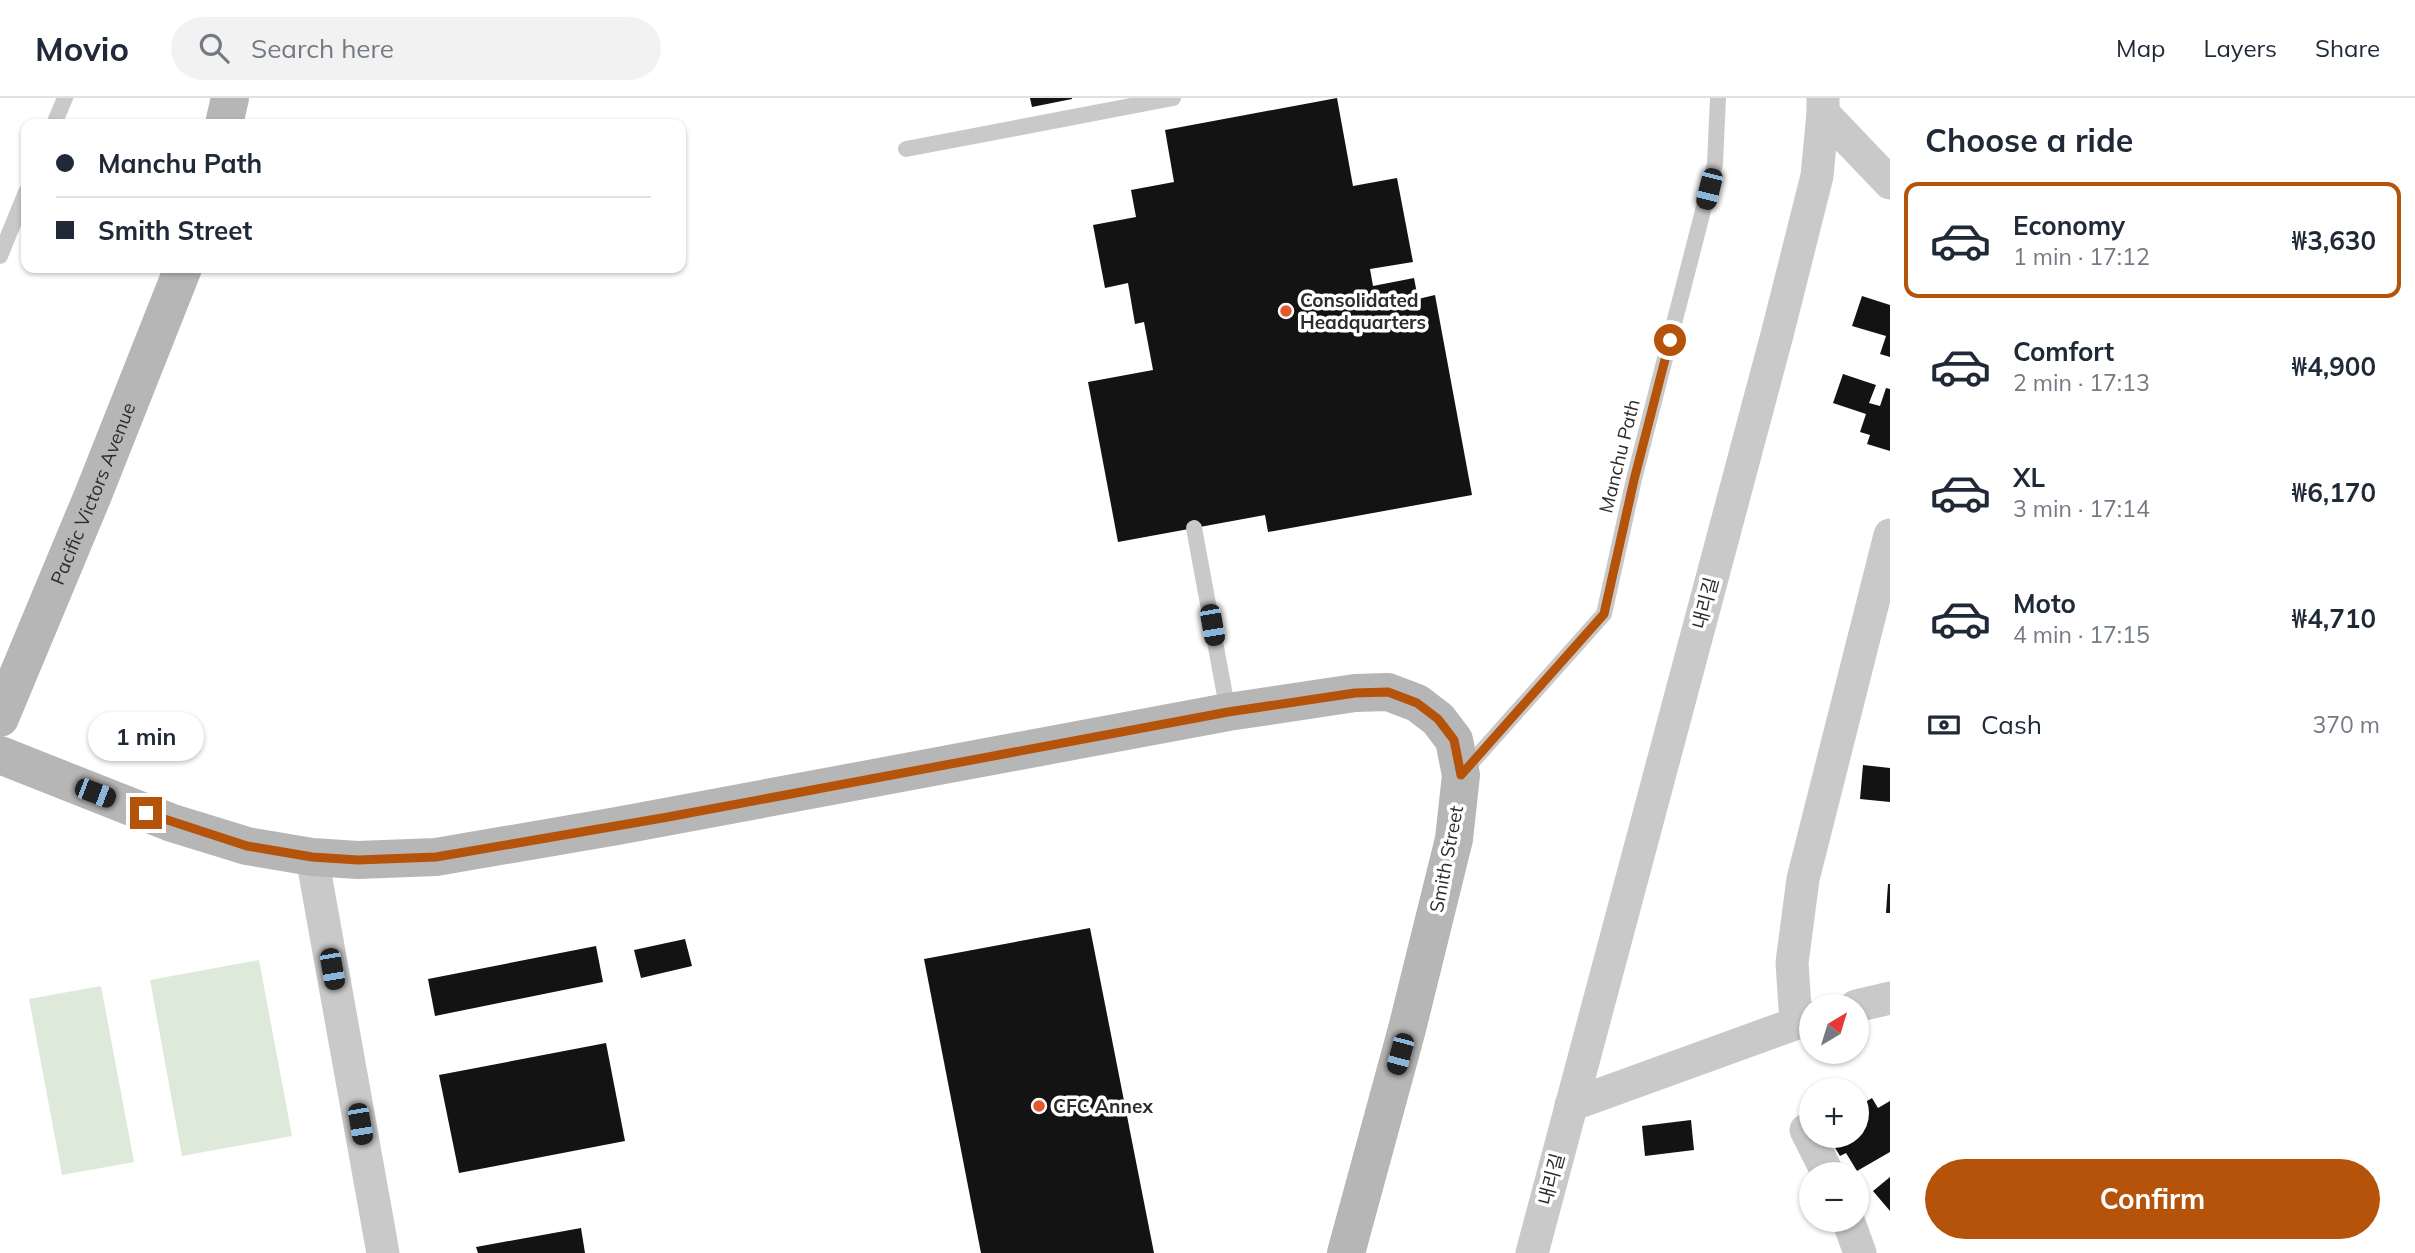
<!DOCTYPE html>
<html lang="en">
<head>
<meta charset="utf-8">
<style>
  :root { --surface:#fff; --page:#f2f2f3; --text:#1f2937; --muted:#747a83; --line:#e0e1e3; --accent:#b45309 }
  body { margin:0; font-family:Mulish,"Noto Sans KR",sans-serif; background:var(--page); color:var(--text); height:100vh; display:flex; flex-direction:column; font-size:26px; white-space:nowrap }
  * { box-sizing:border-box; margin:0 }
  p { font-size:23px; color:var(--muted) }
  .icon { flex:none; width:38px; height:38px; fill:none; stroke:currentColor; stroke-width:2; stroke-linecap:round; stroke-linejoin:round }
  .map { position:relative; flex:1; overflow:hidden }
  .panel { display:flex; flex-direction:column; background:var(--surface); width:525px }
  .panel>* { flex:none }
  .hud { position:absolute; left:21px; top:21px; width:665px; height:154px; border-radius:14px; box-shadow:0 2px 5px #0004; display:grid; align-content:center; height:154px; padding:0 35px; background:var(--surface) }
  .needle { width:46px; rotate:38deg }
  .tools { position:absolute; left:1799px; top:896px; display:grid; gap:14px }
  .tools a { display:grid; place-items:center; width:70px; height:70px; border-radius:50%; background:var(--surface); box-shadow:0 2px 5px #0004; font-size:35px }
  .end { position:absolute; width:32px; height:32px; margin:-16px; border:9px solid #b45309; background:#fff; box-shadow:0 0 0 4px #fff }
  .from { border-radius:50% }
  .bubble { position:absolute; height:49px; border-radius:24px; background:var(--surface); box-shadow:0 2px 5px #0004; font-size:23px; font-weight:700; line-height:49px; text-align:center }
  .car { position:absolute; width:21px; height:42px; margin:-21px -10px; border-radius:9px; box-shadow:0 0 5px 2px #0007; background:linear-gradient(#222 24%,#8ab4d8 0 40%,#222 0 76%,#8ab4d8 0 86%,#222 0) }
  .hud b { display:flex; align-items:center; gap:24px; height:66px; font-size:26px }
  .hud b+b { border-top:2px solid var(--line) }
  .hud i { width:18px; height:18px; background:var(--text) }
  ul { padding:0; list-style:none }
  li { display:flex; align-items:center; gap:21px; height:116px; margin:0 14px 10px; padding:0 21px; border:4px solid transparent; border-radius:14px }
  li div { flex:1 }
  li b { display:block; font-size:26px }
  li em { font-style:normal; font-weight:700 }
  li.selected { border-color:var(--accent) }
  li>.icon { width:63px; height:63px; stroke-width:1.5 }
  h2 { padding:0 35px; font-size:32px; line-height:84px }
  .pay { display:flex; align-items:center; gap:18px; height:77px; padding:0 35px; font-size:26px }
  .pay p { margin-inline-start:auto }
  .primary-button { display:flex; gap:14px; margin-top:auto; padding:14px 35px }
  .primary-button a { flex:1; height:80px; border-radius:42px; background:var(--accent); color:#fff; font-size:28px; font-weight:700; line-height:80px; text-align:center }
  header { display:flex; align-items:center; gap:42px; box-sizing:border-box; height:98px; padding:0 35px; background:var(--surface); border-bottom:2px solid var(--line) }
  header strong { font-size:33px }
  nav { display:flex; gap:38px; margin-inline-start:auto; font-size:24px }
  .search { width:490px; height:63px; background:var(--page); display:flex; align-items:center; gap:18px; box-sizing:border-box; padding:0 24px; border-radius:38px; color:var(--muted); font-size:26px }
  main { display:flex; flex:1; min-height:0 }
  .map>svg:first-child { display:block }
  .green { fill:#ddead9 }
  .building { fill:#131313 }
  .lines { fill:none; stroke-linecap:round; stroke-linejoin:round }
  .lane { stroke:#c9c9c9; stroke-width:16 }
  .street { stroke:#c9c9c9; stroke-width:33 }
  .secondary { stroke:#b6b6b6; stroke-width:38 }
  .route { stroke:#b45309; stroke-width:9 }
  .poi-dot { fill:#e2592e; stroke:#fff; stroke-width:2.5 }
  .labels { text-anchor:middle; dominant-baseline:central; stroke-width:7; stroke-linejoin:round; paint-order:stroke }
  .poi-label { font-size:19px; font-weight:bold; fill:#2c2c2c; stroke:#fff; text-anchor:start }
  .street-label { font-size:19px; fill:#2c2c2c; stroke:#fff }
</style>
</head>
<body>
<header>
<strong>Movio</strong>
<div class="search"><svg class="icon" aria-label="search" viewBox="0 0 24 24"><circle cx="10" cy="10" r="6"/><path d="M15 15l6 6"/></svg>Search here</div>
<nav><a>Map</a><a>Layers</a><a>Share</a></nav>
</header>
<main>
<div class="map">
<svg width="1890" height="1155" viewBox="0 0 1890 1155">
  <rect width="100%" height="100%" fill="#fff"/>
  <!-- green -->
  <g class="green">
    <polygon points="259,862 292,1038 182,1058 150,882"/>
    <polygon points="101,888 134,1064 62,1077 29,901"/>
  </g>
  <!-- building -->
  <g class="building">
    <polygon points="1030,0 1072,0 1072,1 1032,9"/>
    <polygon points="1337,0 1353,88 1397,80 1413,164 1370,171 1373,188 1414,180 1418,201 1435,197 1472,397 1268,434 1265,417 1118,444 1088,284 1153,272 1144,224 1135,226 1128,185 1105,190 1093,127 1136,119 1131,92 1174,84 1165,32"/>
    <polygon points="1862,198 1890,207 1890,259 1880,256 1886,238 1852,228"/>
    <polygon points="1843,276 1876,287 1869,305 1880,308 1886,290 1890,291 1890,353 1867,346 1870,337 1860,334 1866,316 1833,305"/>
    <polygon points="1863,667 1890,670 1890,704 1860,701"/>
    <polygon points="1888,786 1890,786 1890,815 1886,815"/>
    <polygon points="1090,830 1154,1155 981,1155 924,861"/>
    <polygon points="685,841 692,868 641,880 634,852"/>
    <polygon points="596,848 603,884 435,918 428,881"/>
    <polygon points="606,945 625,1043 459,1075 439,977"/>
    <polygon points="1872,1000 1878,1010 1890,1003 1890,1054 1857,1073 1846,1055 1840,1058 1828,1038 1857,1038 1857,1009"/>
    <polygon points="1691,1022 1694,1052 1645,1058 1642,1028"/>
    <polygon points="1890,1079 1890,1113 1873,1093"/>
    <polygon points="581,1130 585,1155 478,1155 476,1149"/>
  </g>
  <g class="lines">
    <!-- lane -->
    <g class="lane">
      <polyline points="54,26 65,0"/>
      <polyline points="906,51 1173,0"/>
      <polyline points="0,158 26,94"/>
      <polyline points="1194,430 1228,614"/>
      <polyline points="1464,673 1604,516 1634,381 1715,66 1718,0"/>
    </g>
    <!-- street -->
    <g class="street">
      <polyline points="1823,15 1890,85"/>
      <polyline points="312,759 383,1155"/>
      <polyline points="1856,908 1890,900"/>
      <polyline points="1796,924 1792,865 1803,781 1890,437"/>
      <polyline points="1571,1007 1811,920"/>
      <polyline points="1806,1032 1828,1076"/>
      <polyline points="1848,1122 1860,1155"/>
      <polyline points="1532,1155 1778,233 1817,78 1823,15 1823,0"/>
    </g>
    <!-- secondary -->
    <g class="secondary">
      <polyline points="224,26 230,0"/>
      <path id="s1" d="M 0,620 L 93,397 L 183,170"/>
      <polyline points="0,657 172,725 247,748 312,759 358,762 436,759 617,728 1228,614 1355,595 1388,594 1417,605 1438,621 1454,642 1461,677 1454,741 1407,931 1346,1155"/>
    </g>
  </g>
  <g class="lines">
    <!-- route -->
    <polyline class="route" points="146,715 247,748 312,759 358,762 436,759 668,719 1228,614 1355,595 1388,594 1417,605 1438,621 1454,642 1461,677 1604,516 1634,382 1670,242"/>
  </g>
  <!-- markers -->
  <g class="poi-dot">
    <circle cx="1286" cy="213" r="7"/>
    <circle cx="1039" cy="1008" r="7"/>
  </g>
  <g class="labels">
    <!-- poi labels -->
    <g class="poi-label">
      <text x="1300" y="202">Consolidated<tspan x="1300" dy="22">Headquarters</tspan></text>
      <text x="1053" y="1008">CFC Annex</text>
    </g>
    <!-- street labels -->
    <g class="street-label">
      <text transform="translate(1619 358) rotate(-76)">Manchu Path</text>
      <text stroke="none"><textPath href="#s1" startOffset="243">Pacific Victors Avenue</textPath></text>
      <text transform="translate(1705 505) rotate(-75)">내리길</text>
      <text transform="translate(1446 761) rotate(-79)">Smith Street</text>
      <text transform="translate(1551 1081) rotate(-75)">내리길</text>
    </g>
  </g>
</svg>
<div class="tools">
<a><svg class="needle" viewBox="-14 -14 28 28"><path d="M0-13l5 13h-10z" fill="#e53935"/><path d="M0 13l5-13h-10z" fill="#747a83"/></svg></a>
<a>+</a>
<a>−</a>
</div>
<i class="end from" style="left:1670px;top:242px"></i>
<i class="end" style="left:146px;top:715px"></i>
<div class="bubble" style="left:88px;top:614px;width:116px">1 min</div>
<i class="car" style="left:1709px;top:91px;rotate:194deg"></i>
<i class="car" style="left:1212px;top:527px;rotate:170deg"></i>
<i class="car" style="left:95px;top:695px;rotate:111deg"></i>
<i class="car" style="left:332px;top:871px;rotate:170deg"></i>
<i class="car" style="left:1400px;top:956px;rotate:195deg"></i>
<i class="car" style="left:360px;top:1026px;rotate:170deg"></i>
<div class="hud">
<b><i class="from"></i>Manchu Path</b>
<b><i></i>Smith Street</b>
</div>
</div>
<section class="panel">
<h2>Choose a ride</h2>
<ul>
<li class="selected"><svg class="icon" aria-label="car" viewBox="0 0 24 24"><path d="M5 17H2v-5l4-1 3-4h7l3 4 3 1v5h-3M9 17h6M6 11h13"/><circle cx="7" cy="17" r="2"/><circle cx="17" cy="17" r="2"/></svg><div><b>Economy</b><p>1 min · 17:12</p></div><em>₩3,630</em></li>
<li><svg class="icon" aria-label="car" viewBox="0 0 24 24"><path d="M5 17H2v-5l4-1 3-4h7l3 4 3 1v5h-3M9 17h6M6 11h13"/><circle cx="7" cy="17" r="2"/><circle cx="17" cy="17" r="2"/></svg><div><b>Comfort</b><p>2 min · 17:13</p></div><em>₩4,900</em></li>
<li><svg class="icon" aria-label="car" viewBox="0 0 24 24"><path d="M5 17H2v-5l4-1 3-4h7l3 4 3 1v5h-3M9 17h6M6 11h13"/><circle cx="7" cy="17" r="2"/><circle cx="17" cy="17" r="2"/></svg><div><b>XL</b><p>3 min · 17:14</p></div><em>₩6,170</em></li>
<li><svg class="icon" aria-label="car" viewBox="0 0 24 24"><path d="M5 17H2v-5l4-1 3-4h7l3 4 3 1v5h-3M9 17h6M6 11h13"/><circle cx="7" cy="17" r="2"/><circle cx="17" cy="17" r="2"/></svg><div><b>Moto</b><p>4 min · 17:15</p></div><em>₩4,710</em></li>
</ul>
<div class="pay"><svg class="icon" aria-label="cash" viewBox="0 0 24 24"><path d="M3 7h18v10H3z"/><circle cx="12" cy="12" r="2"/></svg>Cash<p>370 m</p></div>
<div class="primary-button"><a>Confirm</a></div>
</section>
</main>
</body>
</html>
